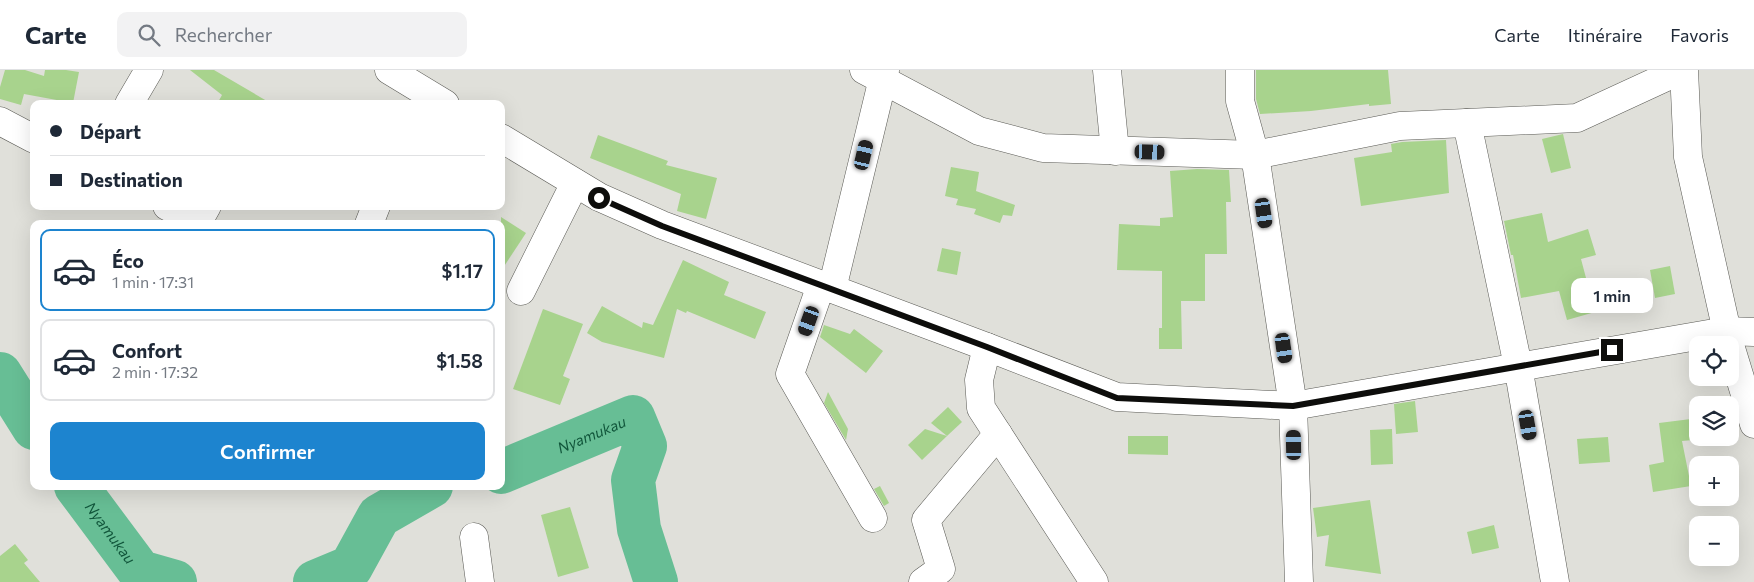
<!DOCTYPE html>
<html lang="fr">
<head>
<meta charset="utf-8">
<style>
  :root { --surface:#fff; --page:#f2f2f3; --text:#1f2937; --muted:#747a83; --line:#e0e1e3; --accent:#1d84cf }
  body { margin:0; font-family:Commissioner,sans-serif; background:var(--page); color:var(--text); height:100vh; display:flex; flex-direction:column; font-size:19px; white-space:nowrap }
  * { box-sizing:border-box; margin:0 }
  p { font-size:16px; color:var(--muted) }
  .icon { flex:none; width:28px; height:28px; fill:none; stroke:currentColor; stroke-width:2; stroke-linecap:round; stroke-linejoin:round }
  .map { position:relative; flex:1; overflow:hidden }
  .side { position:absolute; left:30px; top:150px; width:475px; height:270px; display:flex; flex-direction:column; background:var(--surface); border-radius:10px; box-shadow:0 5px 20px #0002 }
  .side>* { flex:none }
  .banner { position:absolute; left:30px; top:30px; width:475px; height:110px; border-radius:10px; box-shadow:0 5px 20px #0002; display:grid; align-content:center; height:110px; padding:0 20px; background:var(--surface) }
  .buttons { position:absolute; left:1689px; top:266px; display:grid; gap:10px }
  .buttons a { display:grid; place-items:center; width:50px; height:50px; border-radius:10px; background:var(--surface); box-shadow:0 5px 20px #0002; font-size:25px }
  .end { position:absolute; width:22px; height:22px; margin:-11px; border:6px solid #0d0d0b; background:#fff; box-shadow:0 0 0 2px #fff }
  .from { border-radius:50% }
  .bubble { position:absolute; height:35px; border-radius:10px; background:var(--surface); box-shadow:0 5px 20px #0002; font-size:16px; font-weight:600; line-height:35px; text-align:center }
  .car { position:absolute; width:15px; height:30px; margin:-15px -8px; border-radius:6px; box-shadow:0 0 4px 1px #0007; background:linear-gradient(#222 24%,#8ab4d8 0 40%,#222 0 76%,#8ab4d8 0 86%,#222 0) }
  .banner b { display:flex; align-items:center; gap:18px; height:48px; font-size:19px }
  .banner b+b { border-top:1px solid var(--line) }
  .banner i { width:12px; height:12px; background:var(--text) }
  ul { padding:9px 0 0; list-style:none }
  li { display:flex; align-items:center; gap:15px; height:82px; margin:0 10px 8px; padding:0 10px; border:2px solid var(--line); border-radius:10px }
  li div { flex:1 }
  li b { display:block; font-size:19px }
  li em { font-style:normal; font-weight:600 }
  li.selected { border-color:var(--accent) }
  li>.icon { width:45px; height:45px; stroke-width:1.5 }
  .action { display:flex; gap:10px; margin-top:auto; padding:10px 20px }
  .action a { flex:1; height:58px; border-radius:10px; background:var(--accent); color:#fff; font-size:20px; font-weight:600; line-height:58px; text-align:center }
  header { display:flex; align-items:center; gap:30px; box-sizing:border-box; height:70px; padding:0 25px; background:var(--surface); border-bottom:1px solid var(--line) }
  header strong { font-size:24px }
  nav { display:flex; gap:28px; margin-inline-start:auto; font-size:18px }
  .search { width:350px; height:45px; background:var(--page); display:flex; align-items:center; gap:12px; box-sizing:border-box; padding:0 18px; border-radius:10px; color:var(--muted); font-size:19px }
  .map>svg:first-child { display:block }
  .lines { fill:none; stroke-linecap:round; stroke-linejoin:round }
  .river { stroke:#67be95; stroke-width:44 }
  .building { fill:#a8d38d }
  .minor-casing { stroke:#5a5a55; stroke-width:29 }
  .minor { stroke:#fff; stroke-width:28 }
  .route { stroke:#0d0d0b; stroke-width:6 }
  .labels { text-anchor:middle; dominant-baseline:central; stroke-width:4; stroke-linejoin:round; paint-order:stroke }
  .water-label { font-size:15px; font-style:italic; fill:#11563b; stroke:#fffffe }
</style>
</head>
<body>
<header>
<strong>Carte</strong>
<div class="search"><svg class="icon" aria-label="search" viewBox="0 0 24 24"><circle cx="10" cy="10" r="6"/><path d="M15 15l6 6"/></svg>Rechercher</div>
<nav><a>Carte</a><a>Itinéraire</a><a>Favoris</a></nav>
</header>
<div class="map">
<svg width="1754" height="512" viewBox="0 0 1754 512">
  <rect width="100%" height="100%" fill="#e0e0da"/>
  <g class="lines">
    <!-- river -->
    <g class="river">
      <polyline points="0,304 34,358"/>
      <path id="s1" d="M 501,402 L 633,347 L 645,376 L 633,410 L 639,459 L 656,512"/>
      <path id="s2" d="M 76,416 L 140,502 L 175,512"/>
      <polyline points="315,512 351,497 379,446 431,416"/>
    </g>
  </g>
  <!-- building -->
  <g class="building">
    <polygon points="5,0 25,0 44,6 45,0 66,0 79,2 73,33 24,24 21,35 0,29 0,17"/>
    <polygon points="190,0 214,0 272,34 217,34 222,25"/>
    <polygon points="1256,0 1388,0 1391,34 1369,36 1369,34 1311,41 1260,44 1256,29"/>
    <polygon points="1563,64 1571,98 1551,103 1542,69"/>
    <polygon points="598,65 668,91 666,95 717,108 706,149 677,141 681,124 590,88"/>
    <polygon points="1446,70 1449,123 1361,136 1354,88 1392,82 1391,74 1402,72"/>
    <polygon points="951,97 979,102 976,121 1015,135 1012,146 1003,145 1000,153 974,144 976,139 956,135 958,129 945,126"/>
    <polygon points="1197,99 1229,100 1231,132 1226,132 1227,184 1205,184 1205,231 1181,231 1182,279 1159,279 1159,258 1162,258 1162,201 1117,200 1119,154 1160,156 1160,148 1173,147 1170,101"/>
    <polygon points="1542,143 1548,172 1588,159 1596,185 1581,189 1595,242 1567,250 1559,221 1521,228 1513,185 1511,185 1504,151"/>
    <polygon points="501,147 526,163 501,201"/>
    <polygon points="942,178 961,182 957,205 937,201"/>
    <polygon points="683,190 729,212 724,225 766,242 755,269 687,241 686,243 677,239 664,288 602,272 587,263 602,236 642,258 643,252 653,255"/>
    <polygon points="1670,196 1675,224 1655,228 1650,200"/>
    <polygon points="543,239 583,254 563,306 570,309 560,335 513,319"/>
    <polygon points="824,255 850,264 854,259 883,281 866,303 820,267"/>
    <polygon points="828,322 848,359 846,370 824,333"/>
    <polygon points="1415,331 1418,362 1396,364 1394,334"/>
    <polygon points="948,337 962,352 947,366 931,353"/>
    <polygon points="1691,349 1693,370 1682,371 1691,416 1653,422 1649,395 1664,392 1659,353"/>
    <polygon points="925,359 947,366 922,390 908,375"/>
    <polygon points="1392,359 1393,394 1371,395 1370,360"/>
    <polygon points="1128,366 1168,366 1168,385 1128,384"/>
    <polygon points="1608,367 1610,392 1579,394 1577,369"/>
    <polygon points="880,416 889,433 884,436 874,419"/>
    <polygon points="1370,430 1381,504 1325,496 1329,465 1317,467 1313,438"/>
    <polygon points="570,437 589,498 558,507 541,445"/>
    <polygon points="1494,455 1499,478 1472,484 1467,462"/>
    <polygon points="15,474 28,490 24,493 40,512 0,512 0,486"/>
  </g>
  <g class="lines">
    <defs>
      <g id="minor">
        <polyline points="389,0 445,34"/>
        <polyline points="864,0 979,61 1043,78 1255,85 1400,56 1577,48 1681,0"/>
        <polyline points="1107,0 1115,81"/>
        <polyline points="1240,0 1240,31 1255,85 1293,336 1299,512"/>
        <polyline points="1684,0 1688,87 1730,275"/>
        <polyline points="129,34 149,0"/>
        <polyline points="0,51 34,69"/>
        <polyline points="1467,53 1518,296 1555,512"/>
        <polyline points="501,68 599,127 662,155 987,277 1117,327 1293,336 1726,261 1754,262"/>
        <polyline points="167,136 198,152 207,136"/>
        <polyline points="369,154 376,136"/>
        <polyline points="821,215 790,304 873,448"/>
        <polyline points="832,219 885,0"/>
        <polyline points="521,221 575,113"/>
        <polyline points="1730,275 1754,354"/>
        <polyline points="987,277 979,310 981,338 1094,512"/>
        <polyline points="474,467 480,512"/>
        <polyline points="923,512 941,499 926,450 998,364"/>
      </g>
    </defs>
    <!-- minor casing -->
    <use href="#minor" class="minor-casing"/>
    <!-- minor -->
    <use href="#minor" class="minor"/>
  </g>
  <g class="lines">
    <!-- route -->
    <polyline class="route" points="599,128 662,156 987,277 1117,328 1293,336 1612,280"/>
  </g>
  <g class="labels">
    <!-- water labels -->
    <g class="water-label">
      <text stroke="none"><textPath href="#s1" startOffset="98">Nyamukau</textPath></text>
      <text stroke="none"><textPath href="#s2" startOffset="58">Nyamukau</textPath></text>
    </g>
  </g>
</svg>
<div class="buttons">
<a><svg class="icon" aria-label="locate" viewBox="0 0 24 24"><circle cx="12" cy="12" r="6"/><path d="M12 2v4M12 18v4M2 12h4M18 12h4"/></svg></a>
<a><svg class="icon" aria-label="layers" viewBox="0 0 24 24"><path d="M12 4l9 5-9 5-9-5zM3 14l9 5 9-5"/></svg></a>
<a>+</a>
<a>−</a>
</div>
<i class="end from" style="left:599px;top:128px"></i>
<i class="end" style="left:1612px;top:280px"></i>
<div class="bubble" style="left:1571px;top:208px;width:82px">1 min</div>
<i class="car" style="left:1150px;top:82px;rotate:92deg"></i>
<i class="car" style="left:864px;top:85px;rotate:13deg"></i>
<i class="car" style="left:1264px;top:143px;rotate:172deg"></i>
<i class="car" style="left:809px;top:251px;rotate:200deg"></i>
<i class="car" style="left:1284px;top:278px;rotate:172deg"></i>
<i class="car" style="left:1528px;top:355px;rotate:170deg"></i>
<i class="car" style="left:1294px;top:375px;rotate:359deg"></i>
<div class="banner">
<b><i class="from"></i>Départ</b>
<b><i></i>Destination</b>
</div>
<section class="side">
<ul>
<li class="selected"><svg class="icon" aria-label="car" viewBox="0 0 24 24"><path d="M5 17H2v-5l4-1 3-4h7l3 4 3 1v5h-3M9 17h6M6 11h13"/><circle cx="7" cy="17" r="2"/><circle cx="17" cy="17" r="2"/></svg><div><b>Éco</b><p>1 min · 17:31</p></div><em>$1.17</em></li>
<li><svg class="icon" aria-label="car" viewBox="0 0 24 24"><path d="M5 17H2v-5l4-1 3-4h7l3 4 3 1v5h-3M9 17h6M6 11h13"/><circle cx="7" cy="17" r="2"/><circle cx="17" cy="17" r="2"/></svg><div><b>Confort</b><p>2 min · 17:32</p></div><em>$1.58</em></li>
</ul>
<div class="action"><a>Confirmer</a></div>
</section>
</div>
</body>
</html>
